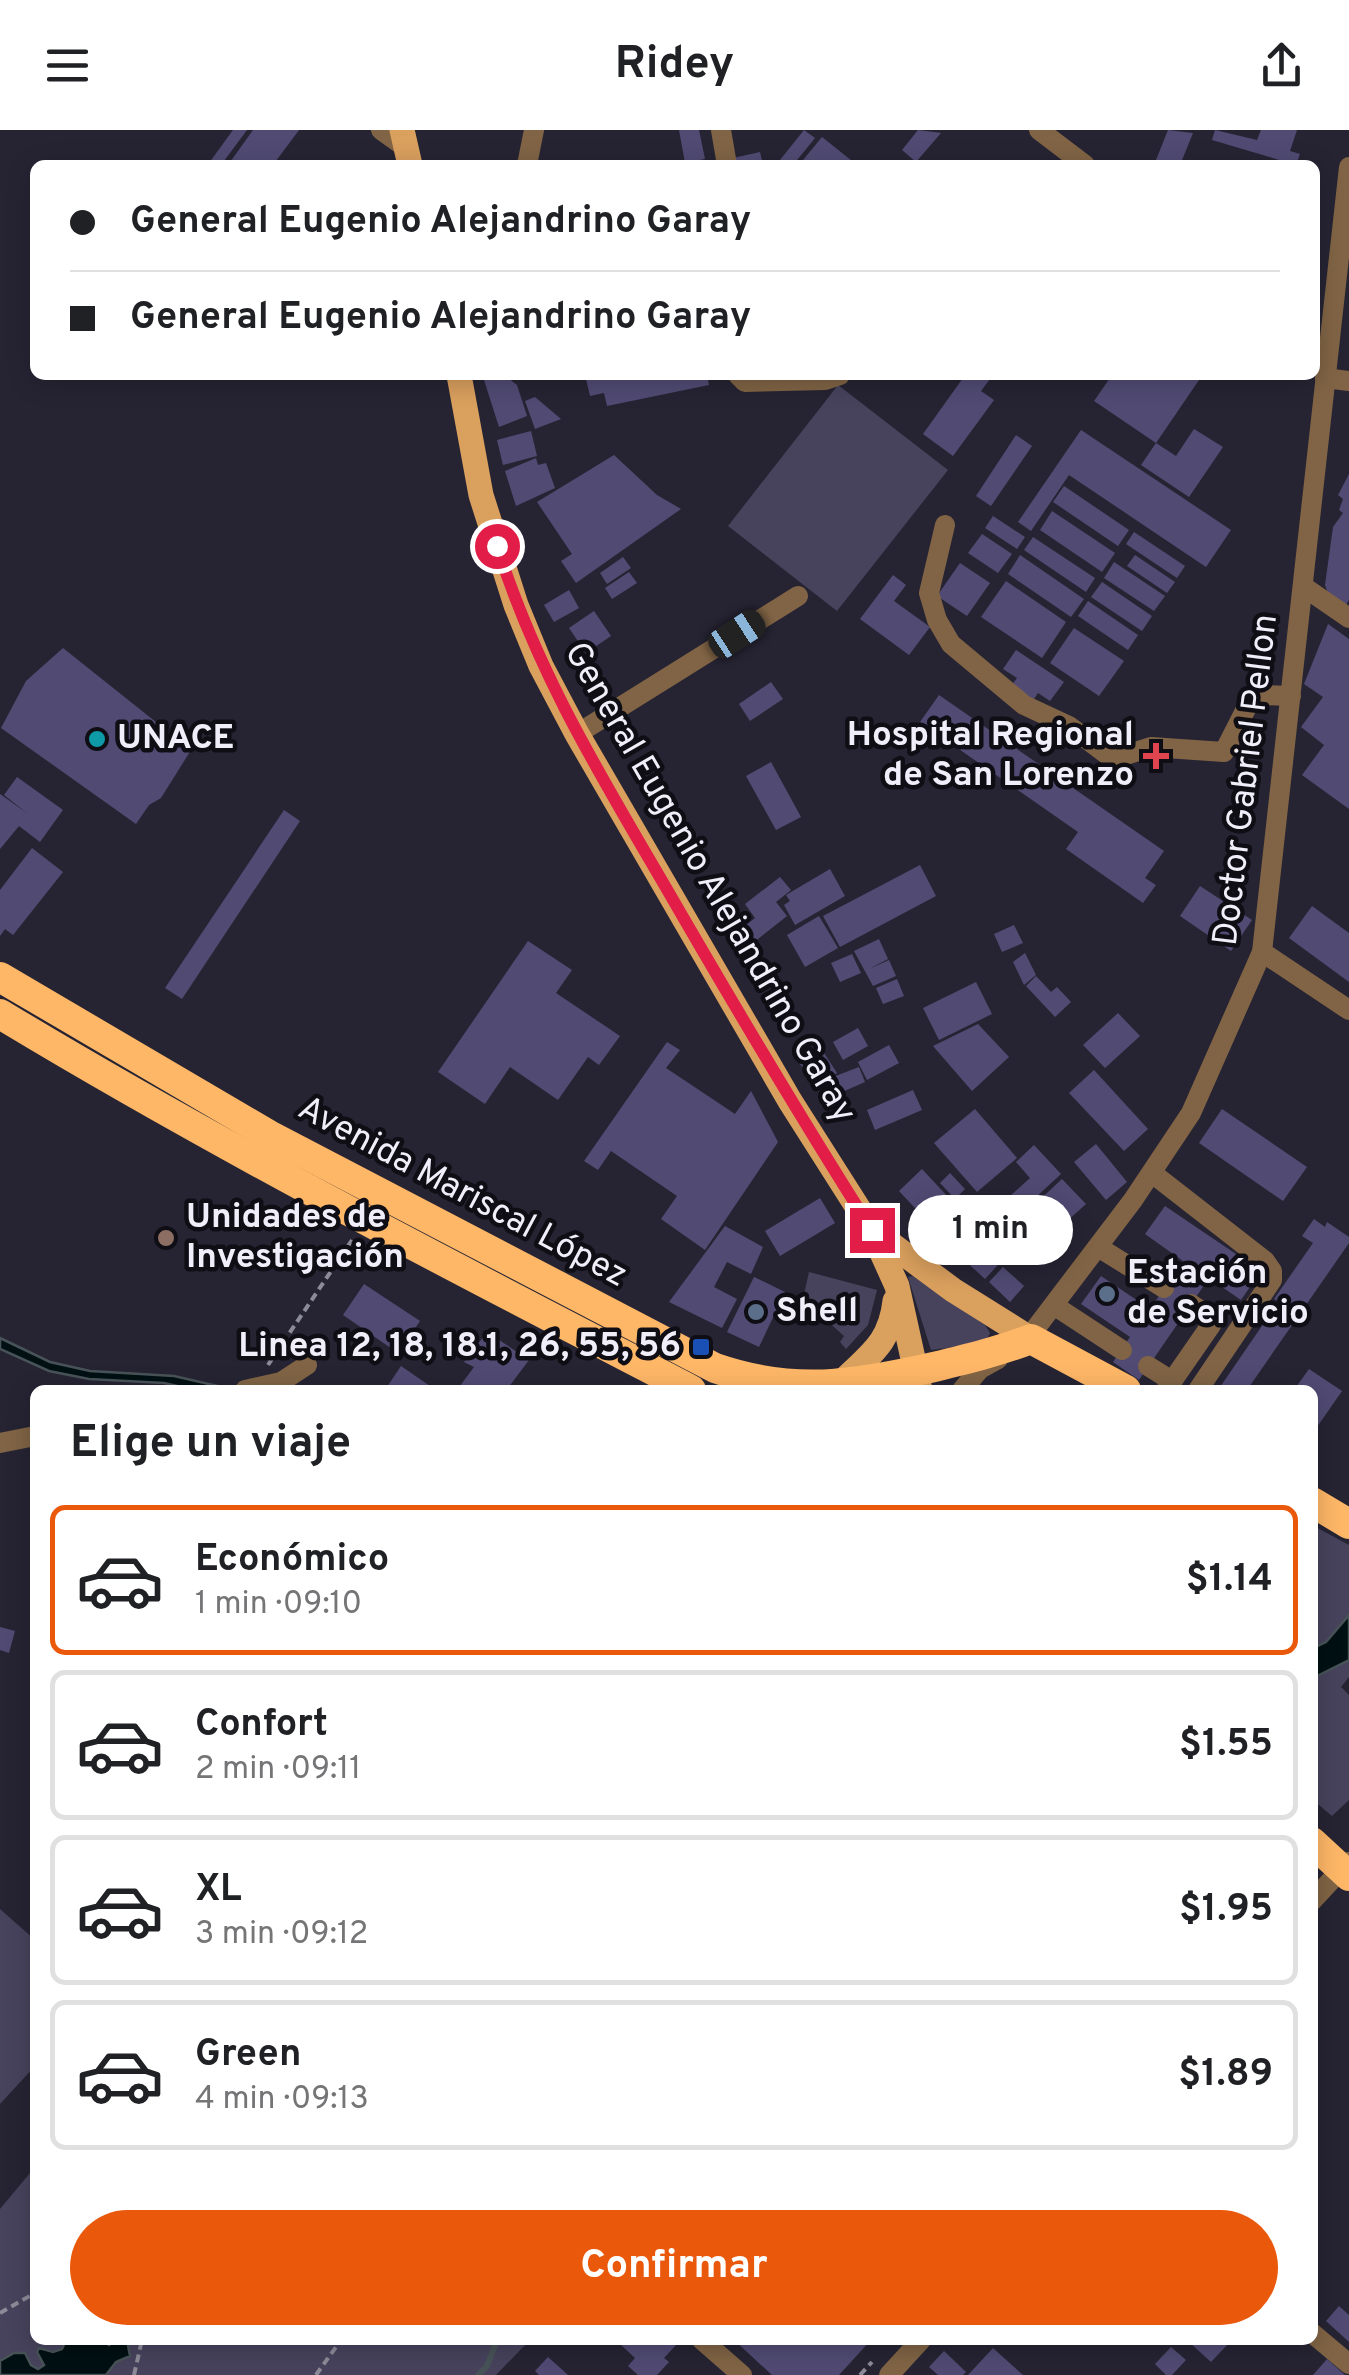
<!DOCTYPE html>
<html lang="es">
<head>
<meta charset="utf-8">
<style>
  :root { --surface:#fff; --page:#f2f2f2; --text:#202124; --muted:#757577; --line:#e0e0e0; --accent:#ea580c }
  body { margin:0; font-family:Overpass,sans-serif; background:var(--page); color:var(--text); height:100vh; display:flex; flex-direction:column; font-size:38px; white-space:nowrap }
  * { box-sizing:border-box; margin:0 }
  p { font-size:32px; color:var(--muted) }
  .icon { flex:none; width:55px; height:55px; fill:none; stroke:currentColor; stroke-width:2; stroke-linecap:round; stroke-linejoin:round }
  .map { position:relative; flex:1; overflow:hidden }
  .sheet { position:absolute; left:30px; top:1255px; width:1288px; height:960px; display:flex; flex-direction:column; background:var(--surface); border-radius:15px; box-shadow:0 5px 25px #0003 }
  .sheet>* { flex:none }
  .banner { position:absolute; left:30px; top:30px; width:1290px; height:220px; border-radius:15px; box-shadow:0 5px 25px #0003; display:grid; align-content:center; height:220px; padding:0 40px; background:var(--surface) }
  .end { position:absolute; width:45px; height:45px; margin:-22px; border:12px solid #e11d48; background:#fff; box-shadow:0 0 0 5px #fff }
  .from { border-radius:50% }
  .bubble { position:absolute; height:70px; border-radius:35px; background:var(--surface); box-shadow:0 5px 25px #0003; font-size:32px; font-weight:700; line-height:70px; text-align:center }
  .car { position:absolute; width:30px; height:60px; margin:-30px -15px; border-radius:12px; box-shadow:0 0 8px 2px #0007; background:linear-gradient(#222 24%,#8ab4d8 0 40%,#222 0 76%,#8ab4d8 0 86%,#222 0) }
  .banner b { display:flex; align-items:center; gap:35px; height:95px; font-size:38px }
  .banner b+b { border-top:2px solid var(--line) }
  .banner i { width:25px; height:25px; background:var(--text) }
  ul { padding:0; list-style:none }
  li { display:flex; align-items:center; gap:30px; height:150px; margin:0 20px 15px; padding:0 20px; border:5px solid var(--line); border-radius:15px }
  li div { flex:1 }
  li b { display:block; font-size:38px }
  li em { font-style:normal; font-weight:700 }
  li.on { border-color:var(--accent) }
  li>.icon { width:90px; height:90px; stroke-width:1.5 }
  h2 { padding:0 40px; font-size:45px; line-height:120px }
  .action { display:flex; gap:20px; margin-top:auto; padding:20px 40px }
  .action a { flex:1; height:115px; border-radius:60px; background:var(--accent); color:#fff; font-size:40px; font-weight:700; line-height:115px; text-align:center }
  header { display:flex; justify-content:space-between; align-items:center; height:130px; padding:0 40px; background:var(--surface); font-size:45px; font-weight:700 }
  .map>svg:first-child { display:block }
  .green { fill:#47435d }
  .water { fill:#001013; stroke:#485358; stroke-width:2.5 }
  .lines { fill:none; stroke-linecap:round; stroke-linejoin:round }
  .stream { stroke:#485358; stroke-width:6 }
  .building { fill:#514b74 }
  .path { stroke:#8c8b98; stroke-width:4; stroke-dasharray:8 5; stroke-linecap:butt }
  .minor { stroke:#806445; stroke-width:20 }
  .major { stroke:#daa05e; stroke-width:25 }
  .highway { stroke:#feb767; stroke-width:30 }
  .route { stroke:#e11d48; stroke-width:12 }
  .culture-dot { fill:#0f9aa8; stroke:#0f0e15; stroke-width:4 }
  .health-dot { fill:#e0444e; stroke:#0f0e15; stroke-width:4 }
  .education-dot { fill:#8d6e63; stroke:#0f0e15; stroke-width:4 }
  .service-dot { fill:#5c6f8a; stroke:#0f0e15; stroke-width:4 }
  .transit-dot { fill:#1a4fb4; stroke:#0f0e15; stroke-width:4 }
  .labels { text-anchor:middle; dominant-baseline:central; stroke-width:9; stroke-linejoin:round; paint-order:stroke }
  .poi-label { font-size:35px; font-weight:bold; fill:#efeef9; stroke:#0f0e15; text-anchor:start }
  .street-label { font-size:35px; fill:#efeef9; stroke:#0f0e15 }
</style>
</head>
<body>
<header><svg class="icon" aria-label="menu" viewBox="0 0 24 24"><path d="M4 6h16M4 12h16M4 18h16"/></svg>Ridey<svg class="icon" aria-label="share" viewBox="0 0 24 24"><path d="M12 15V3M7 8l5-5 5 5M5 13v7h14v-7"/></svg></header>
<div class="map">
<svg width="1349" height="2245" viewBox="0 0 1349 2245">
  <rect width="100%" height="100%" fill="#262433"/>
  <!-- green -->
  <g class="green">
    <polygon points="838,255 948,340 837,481 728,396"/>
    <polygon points="809,1142 877,1160 868,1195 846,1219 840,1212 844,1206 803,1169"/>
    <polygon points="913,1146 985,1195 990,1203 987,1209 977,1214 931,1220 908,1147"/>
    <polygon points="1312,1395 1349,1415 1349,1547 1341,1557 1349,1565 1349,1670 1332,1686 1313,1670"/>
    <polygon points="0,1779 35,1810 35,1936 0,1974"/>
    <polygon points="35,2037 35,2210 530,2210 496,2245 0,2245 0,2079"/>
  </g>
  <!-- water -->
  <g class="water">
    <polygon points="0,1208 50,1232 90,1241 174,1246 235,1260 195,1260 164,1253 89,1249 49,1241 0,1219"/>
    <polygon points="1349,1485 1349,1530 1313,1548 1313,1518 1326,1512"/>
    <polygon points="66,2210 102,2210 109,2215 116,2210 127,2210 130,2226 116,2232 106,2245 0,2245 0,2231 14,2223 25,2223 31,2235 38,2239 44,2235 37,2222 39,2218 53,2222 62,2219"/>
  </g>
  <g class="lines">
    <!-- stream -->
    <polyline class="stream" points="478,2245 487,2236 497,2210"/>
  </g>
  <!-- building -->
  <g class="building">
    <polygon points="233,0 247,0 221,35 212,35 209,33"/>
    <polygon points="253,0 299,0 273,35 228,35"/>
    <polygon points="679,0 699,0 705,29 685,33"/>
    <polygon points="804,0 815,8 793,35 776,35"/>
    <polygon points="918,0 941,3 916,32 902,20"/>
    <polygon points="1168,0 1193,3 1180,35 1154,35"/>
    <polygon points="1215,0 1257,10 1261,0 1297,0 1290,21 1300,24 1296,35 1212,10"/>
    <polygon points="822,7 857,35 799,35"/>
    <polygon points="760,22 763,35 734,35 733,28"/>
    <polygon points="504,245 517,255 527,286 499,297 484,250"/>
    <polygon points="585,245 707,245 709,255 607,276 604,263 590,266"/>
    <polygon points="959,245 993,245 981,261 994,270 953,326 923,304 963,248"/>
    <polygon points="1112,245 1192,245 1199,250 1156,313 1094,271"/>
    <polygon points="535,267 561,289 535,299 525,271"/>
    <polygon points="1194,299 1223,317 1189,367 1141,335 1156,313 1176,326"/>
    <polygon points="1081,300 1231,400 1206,437 1069,345 1031,401 1018,392"/>
    <polygon points="531,301 537,326 503,335 497,310"/>
    <polygon points="1016,305 1032,316 991,376 976,366"/>
    <polygon points="614,325 657,365 681,379 576,453 561,431 572,424 537,372"/>
    <polygon points="536,328 538,335 546,333 555,358 516,376 505,341"/>
    <polygon points="1349,344 1349,470 1346,475 1328,463 1325,455 1333,397 1343,383 1339,380 1343,369 1338,365"/>
    <polygon points="1064,356 1129,400 1118,416 1053,372"/>
    <polygon points="1052,381 1115,423 1102,442 1040,400"/>
    <polygon points="993,386 1025,407 1017,419 985,398"/>
    <polygon points="1134,402 1185,436 1177,448 1126,414"/>
    <polygon points="982,404 1012,424 998,443 968,423"/>
    <polygon points="1033,407 1095,448 1086,462 1024,420"/>
    <polygon points="1020,425 1084,469 1071,487 1008,444"/>
    <polygon points="1135,425 1175,452 1167,463 1127,436"/>
    <polygon points="623,427 631,438 607,454 600,443"/>
    <polygon points="1114,432 1165,466 1154,481 1104,448"/>
    <polygon points="960,433 990,453 967,486 937,466"/>
    <polygon points="629,442 637,453 612,469 605,458"/>
    <polygon points="893,445 906,455 894,471 930,497 909,525 860,489"/>
    <polygon points="1006,451 1066,492 1042,528 981,487"/>
    <polygon points="1102,452 1152,486 1142,501 1091,467"/>
    <polygon points="569,460 579,478 554,492 544,475"/>
    <polygon points="1088,471 1138,505 1128,520 1078,486"/>
    <polygon points="594,481 611,506 586,523 569,498"/>
    <polygon points="1328,494 1349,509 1349,679 1302,645 1324,615 1301,597 1323,567 1304,554"/>
    <polygon points="1074,498 1124,531 1099,566 1050,533"/>
    <polygon points="63,518 191,620 161,668 149,675 136,694 1,598 26,551"/>
    <polygon points="1016,520 1064,552 1050,571 1038,563 1030,575 1008,560 1017,548 1003,539"/>
    <polygon points="771,552 783,569 750,591 739,574"/>
    <polygon points="939,565 1164,721 1145,748 1156,755 1143,773 1066,719 1078,702 920,592"/>
    <polygon points="771,632 801,687 776,700 746,646"/>
    <polygon points="17,647 63,680 40,712 19,696 0,719 0,664 27,683 4,665"/>
    <polygon points="284,680 300,691 182,869 165,858"/>
    <polygon points="32,718 63,742 13,805 5,799 0,806 0,760"/>
    <polygon points="920,735 936,766 840,817 823,786"/>
    <polygon points="830,739 845,766 795,795 784,775 790,771 786,765"/>
    <polygon points="780,747 791,760 776,772 787,786 744,820 733,805 755,788 745,774"/>
    <polygon points="1200,756 1252,790 1231,821 1180,786"/>
    <polygon points="1312,776 1349,803 1349,852 1289,808"/>
    <polygon points="819,786 838,818 805,837 787,805"/>
    <polygon points="1014,795 1023,813 1002,822 994,804"/>
    <polygon points="879,809 888,829 869,839 889,830 896,846 873,856 854,821"/>
    <polygon points="528,811 572,840 556,863 620,906 599,935 588,927 558,970 510,937 485,974 438,942"/>
    <polygon points="1025,823 1036,845 1024,855 1013,832"/>
    <polygon points="852,824 861,843 840,852 831,833"/>
    <polygon points="1036,846 1051,862 1057,857 1071,872 1055,887 1026,856"/>
    <polygon points="897,849 904,866 883,874 876,858"/>
    <polygon points="976,852 992,884 939,910 923,878"/>
    <polygon points="1118,883 1140,906 1105,938 1083,915"/>
    <polygon points="978,894 1009,927 972,961 933,916"/>
    <polygon points="858,898 868,916 843,930 833,912"/>
    <polygon points="667,912 680,920 666,938 735,984 751,961 778,1012 705,1120 661,1089 677,1066 611,1021 598,1040 584,1031"/>
    <polygon points="889,915 899,933 867,950 858,932"/>
    <polygon points="822,920 837,943 815,957 800,934"/>
    <polygon points="859,937 865,952 840,963 833,947"/>
    <polygon points="1094,940 1148,999 1124,1021 1069,963"/>
    <polygon points="913,960 922,980 875,1000 867,980"/>
    <polygon points="975,979 1017,1028 977,1062 934,1013"/>
    <polygon points="1222,979 1307,1037 1283,1071 1199,1013"/>
    <polygon points="1096,1014 1127,1052 1106,1070 1074,1032"/>
    <polygon points="1034,1015 1061,1044 1022,1080 1009,1067 1030,1048 1016,1032"/>
    <polygon points="922,1039 949,1068 926,1090 899,1061"/>
    <polygon points="950,1043 965,1059 955,1069 940,1053"/>
    <polygon points="1062,1049 1086,1074 1056,1101 1060,1105 1048,1116 1021,1087"/>
    <polygon points="820,1068 835,1093 780,1126 765,1101"/>
    <polygon points="1165,1076 1261,1141 1241,1170 1209,1148 1139,1250 1113,1232 1130,1207 1081,1174 1101,1146 1150,1179 1183,1131 1145,1104"/>
    <polygon points="1314,1089 1325,1097 1327,1092 1349,1107 1349,1113 1247,1260 1218,1260 1279,1171 1274,1169 1313,1113 1302,1106"/>
    <polygon points="725,1096 763,1117 751,1144 727,1132 714,1157 737,1169 722,1198 669,1172"/>
    <polygon points="981,1106 1005,1127 985,1149 961,1127"/>
    <polygon points="1003,1137 1024,1156 1010,1172 989,1152"/>
    <polygon points="754,1147 785,1162 759,1217 727,1202"/>
    <polygon points="364,1154 420,1191 398,1223 343,1185"/>
    <polygon points="487,1202 529,1230 508,1258 504,1255 500,1260 457,1260 474,1237 464,1232"/>
    <polygon points="401,1236 430,1256 427,1260 385,1260"/>
    <polygon points="1309,1239 1342,1261 1317,1297 1312,1294 1312,1260 1294,1260"/>
    <polygon points="0,1497 15,1501 9,1523 0,1520"/>
    <polygon points="1339,2176 1349,2185 1349,2212 1326,2191"/>
    <polygon points="623,2210 671,2210 676,2215 664,2228 669,2232 657,2245 638,2245 628,2236 635,2228 620,2214"/>
    <polygon points="734,2210 871,2210 839,2245 772,2245"/>
    <polygon points="1192,2210 1232,2210 1211,2232 1189,2212"/>
    <polygon points="1171,2217 1186,2230 1172,2245 1166,2245 1155,2234"/>
    <polygon points="993,2218 1023,2245 968,2245"/>
    <polygon points="944,2221 966,2242 963,2245 938,2245 929,2237"/>
    <polygon points="548,2227 568,2245 539,2245 535,2241"/>
    <polygon points="1327,2229 1345,2245 1313,2245"/>
  </g>
  <g class="lines">
    <!-- path -->
    <g class="path">
      <polyline points="268,1235 352,1110"/>
      <polyline points="0,2183 35,2163"/>
      <polyline points="134,2245 142,2210"/>
      <polyline points="316,2245 341,2210"/>
      <polyline points="860,2245 872,2232"/>
    </g>
    <!-- minor -->
    <g class="minor">
      <polyline points="381,0 406,18"/>
      <polyline points="721,0 727,35"/>
      <polyline points="1039,0 1085,35"/>
      <polyline points="527,35 534,0"/>
      <polyline points="738,245 745,252 825,250 840,245"/>
      <polyline points="1325,248 1349,251"/>
      <polyline points="945,395 929,463 937,490 951,514 1024,575 1069,596 1113,629 1151,617 1224,622 1251,569 1259,565 1291,566"/>
      <polyline points="1304,457 1349,488"/>
      <polyline points="577,604 798,466"/>
      <polyline points="1262,822 1349,880"/>
      <polyline points="1152,1043 1265,1131 1272,1141 1272,1150 1198,1260"/>
      <polyline points="1098,1117 1164,1158"/>
      <polyline points="1055,1176 1122,1220"/>
      <polyline points="1023,1215 1133,1070 1191,983 1262,822 1349,37"/>
      <polyline points="1148,1236 1172,1251"/>
      <polyline points="245,1260 281,1252 307,1235"/>
      <polyline points="962,1260 980,1239 998,1229"/>
      <polyline points="1166,1260 1211,1195 1203,1182 1191,1174"/>
      <polyline points="0,1313 35,1306"/>
      <polyline points="1312,1771 1348,1732"/>
      <polyline points="1312,2203 1349,2234"/>
      <polyline points="702,2210 742,2245"/>
      <polyline points="889,2245 921,2210"/>
    </g>
    <!-- major -->
    <g class="major">
      <polyline points="402,0 410,35"/>
      <polyline points="459,245 481,365 516,475 541,536 577,604 790,971 872,1100 953,1160 1031,1209"/>
      <polyline points="874,1105 897,1156 920,1260"/>
      <path d="M 838,1256 C 867,1226 890,1216 895,1171"/>
    </g>
    <!-- highway -->
    <g class="highway">
      <path d="M 0,847 L 269,1005 L 715,1238 C 793,1265 855,1255 934,1237 C 967,1229 1000,1221 1031,1209 L 1126,1260"/>
      <path d="M 0,884 C 225,1020 458,1139 691,1260"/>
      <polyline points="1312,1372 1349,1394"/>
      <polyline points="1312,1712 1349,1746"/>
    </g>
  </g>
  <g class="lines">
    <!-- route -->
    <path class="route" d="M 497,416 C 537,542 599,643 665,756 C 732,872 800,987 872,1100"/>
  </g>
  <!-- markers -->
  <circle class="culture-dot" cx="97" cy="609" r="10"/>
  <path class="health-dot" d="M1151 611h10v10h10v10h-10v10h-10v-10h-10v-10h10z"/>
  <circle class="education-dot" cx="166" cy="1108" r="10"/>
  <g class="service-dot">
    <circle cx="1107" cy="1164" r="10"/>
    <circle cx="756" cy="1182" r="10"/>
  </g>
  <rect class="transit-dot" x="691" y="1207" width="20" height="20" rx="5"/>
  <g class="labels">
    <!-- poi labels -->
    <g class="poi-label">
      <text x="1134" y="606" text-anchor="end">Hospital Regional<tspan x="1134" dy="40">de San Lorenzo</tspan></text>
      <text x="117" y="609">UNACE</text>
      <text x="186" y="1088">Unidades de<tspan x="186" dy="40">Investigación</tspan></text>
      <text x="1127" y="1144">Estación<tspan x="1127" dy="40">de Servicio</tspan></text>
      <text x="776" y="1182">Shell</text>
      <text x="681" y="1217" text-anchor="end">Linea 12, 18, 18.1, 26, 55, 56</text>
    </g>
    <!-- street labels -->
    <g class="street-label">
      <text transform="translate(1247 650) rotate(-83)">Doctor Gabriel Pellon</text>
      <text transform="translate(709 753) rotate(60)">General Eugenio Alejandrino Garay</text>
      <text transform="translate(462 1063) rotate(28)">Avenida Mariscal López</text>
    </g>
  </g>
</svg>
<i class="end from" style="left:497px;top:416px"></i>
<i class="end" style="left:872px;top:1100px"></i>
<div class="bubble" style="left:908px;top:1065px;width:165px">1 min</div>
<i class="car" style="left:737px;top:504px;rotate:57deg"></i>
<div class="banner">
<b><i class="from"></i>General Eugenio Alejandrino Garay</b>
<b><i></i>General Eugenio Alejandrino Garay</b>
</div>
<section class="sheet">
<h2>Elige un viaje</h2>
<ul>
<li class="on"><svg class="icon" aria-label="car" viewBox="0 0 24 24"><path d="M5 17H2v-5l4-1 3-4h7l3 4 3 1v5h-3M9 17h6M6 11h13"/><circle cx="7" cy="17" r="2"/><circle cx="17" cy="17" r="2"/></svg><div><b>Económico</b><p>1 min · 09:10</p></div><em>$1.14</em></li>
<li><svg class="icon" aria-label="car" viewBox="0 0 24 24"><path d="M5 17H2v-5l4-1 3-4h7l3 4 3 1v5h-3M9 17h6M6 11h13"/><circle cx="7" cy="17" r="2"/><circle cx="17" cy="17" r="2"/></svg><div><b>Confort</b><p>2 min · 09:11</p></div><em>$1.55</em></li>
<li><svg class="icon" aria-label="car" viewBox="0 0 24 24"><path d="M5 17H2v-5l4-1 3-4h7l3 4 3 1v5h-3M9 17h6M6 11h13"/><circle cx="7" cy="17" r="2"/><circle cx="17" cy="17" r="2"/></svg><div><b>XL</b><p>3 min · 09:12</p></div><em>$1.95</em></li>
<li><svg class="icon" aria-label="car" viewBox="0 0 24 24"><path d="M5 17H2v-5l4-1 3-4h7l3 4 3 1v5h-3M9 17h6M6 11h13"/><circle cx="7" cy="17" r="2"/><circle cx="17" cy="17" r="2"/></svg><div><b>Green</b><p>4 min · 09:13</p></div><em>$1.89</em></li>
</ul>
<div class="action"><a>Confirmar</a></div>
</section>
</div>
</body>
</html>
